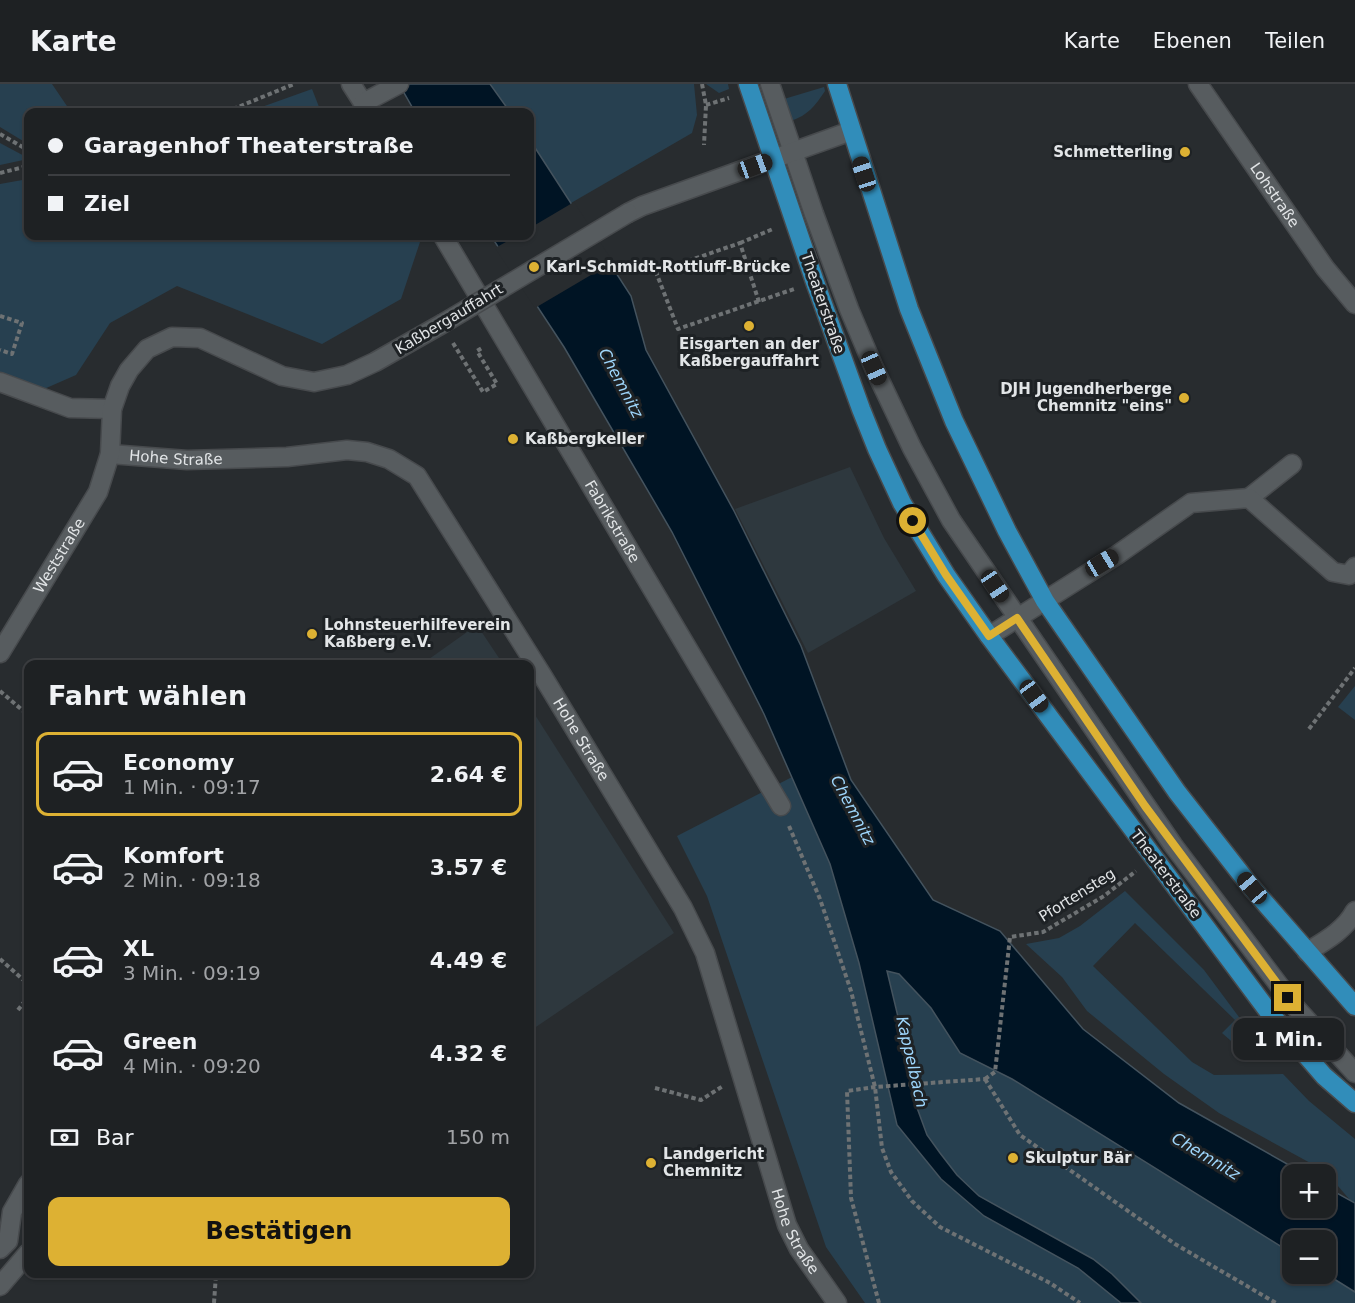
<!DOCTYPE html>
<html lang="de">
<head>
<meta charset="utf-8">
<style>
  :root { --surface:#1e2123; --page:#26292b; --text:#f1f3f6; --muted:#a1a3a6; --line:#3c3e41; --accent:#ddb133 }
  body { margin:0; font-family:"DejaVu Sans",sans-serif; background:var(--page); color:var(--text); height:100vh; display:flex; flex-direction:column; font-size:22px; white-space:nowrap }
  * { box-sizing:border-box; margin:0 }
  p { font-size:20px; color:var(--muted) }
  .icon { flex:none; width:33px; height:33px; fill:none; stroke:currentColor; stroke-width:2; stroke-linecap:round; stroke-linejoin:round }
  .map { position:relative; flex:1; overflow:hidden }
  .details { position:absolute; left:24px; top:576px; width:510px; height:618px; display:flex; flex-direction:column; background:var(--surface); border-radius:12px; box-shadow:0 2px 4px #0004,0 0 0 2px var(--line) }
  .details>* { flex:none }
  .guide { position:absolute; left:24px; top:24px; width:510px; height:132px; border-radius:12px; box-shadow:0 2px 4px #0004,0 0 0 2px var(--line); display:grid; align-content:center; height:132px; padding:0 24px; background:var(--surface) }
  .fabs { position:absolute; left:1282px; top:1080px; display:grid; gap:12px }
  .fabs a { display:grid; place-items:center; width:54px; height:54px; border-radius:12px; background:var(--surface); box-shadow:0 2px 4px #0004,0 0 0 2px var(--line); font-size:30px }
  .end { position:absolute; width:27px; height:27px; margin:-14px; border:8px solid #ddb133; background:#111; box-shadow:0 0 0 3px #111 }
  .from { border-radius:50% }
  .bubble { position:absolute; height:42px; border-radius:12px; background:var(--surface); box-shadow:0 2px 4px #0004,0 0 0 2px var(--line); font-size:20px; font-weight:800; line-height:42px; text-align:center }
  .car { position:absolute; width:18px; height:36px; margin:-18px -9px; border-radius:8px; box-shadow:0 0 4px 2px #0007; background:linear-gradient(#222 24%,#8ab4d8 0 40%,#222 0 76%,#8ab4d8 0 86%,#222 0) }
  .guide b { display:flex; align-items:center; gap:21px; height:57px; font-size:22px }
  .guide b+b { border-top:2px solid var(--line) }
  .guide i { width:15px; height:15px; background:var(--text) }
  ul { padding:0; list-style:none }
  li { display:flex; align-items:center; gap:18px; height:84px; margin:0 12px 9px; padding:0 12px; border:3px solid transparent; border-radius:12px }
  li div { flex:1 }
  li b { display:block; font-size:22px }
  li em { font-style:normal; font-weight:800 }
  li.current { border-color:var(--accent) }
  li>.icon { width:54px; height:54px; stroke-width:1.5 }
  h2 { padding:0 24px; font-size:27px; line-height:72px }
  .pay { display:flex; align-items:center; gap:15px; height:66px; padding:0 24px; font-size:22px }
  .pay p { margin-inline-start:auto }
  .cta { display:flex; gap:12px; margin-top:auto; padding:12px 24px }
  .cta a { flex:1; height:69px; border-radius:12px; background:var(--accent); color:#111; font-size:24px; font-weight:800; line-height:69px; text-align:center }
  header { display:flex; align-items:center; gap:36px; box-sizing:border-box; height:84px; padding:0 30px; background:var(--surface); border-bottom:2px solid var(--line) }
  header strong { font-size:28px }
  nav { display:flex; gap:33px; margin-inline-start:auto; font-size:21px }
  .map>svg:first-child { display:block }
  .built { fill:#2e383e }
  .green { fill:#274050 }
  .water { fill:#001424; stroke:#44535e; stroke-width:1.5 }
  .pier { fill:#282c2f }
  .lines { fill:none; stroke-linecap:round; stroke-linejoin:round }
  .minor-casing { stroke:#474a4d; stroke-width:21 }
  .major-casing { stroke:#474a4d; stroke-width:21 }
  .path { stroke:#6e7274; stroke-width:4; stroke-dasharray:4.5 3; stroke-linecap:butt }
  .minor { stroke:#575c5f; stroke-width:18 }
  .major { stroke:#318dba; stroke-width:18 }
  .minor-bridge-casing { stroke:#474a4d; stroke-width:21; stroke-linecap:butt }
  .minor-bridge { stroke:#575c5f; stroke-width:18 }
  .route { stroke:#ddb133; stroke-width:8 }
  .poi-dot { fill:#ddb133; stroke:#1e2225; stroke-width:2 }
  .labels { text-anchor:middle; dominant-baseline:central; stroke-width:6; stroke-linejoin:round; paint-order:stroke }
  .poi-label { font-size:15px; font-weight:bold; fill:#e2e5e7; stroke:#1e2225; text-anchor:start }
  .street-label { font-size:15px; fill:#e2e5e7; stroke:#1e2225 }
  .water-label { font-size:16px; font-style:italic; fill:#9ed6fc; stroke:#1e2225 }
</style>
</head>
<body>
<header>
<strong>Karte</strong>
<nav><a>Karte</a><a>Ebenen</a><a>Teilen</a></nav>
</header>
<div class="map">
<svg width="1355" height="1219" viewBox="0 0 1355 1219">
  <rect width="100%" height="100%" fill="#282c2f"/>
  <!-- built -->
  <g class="built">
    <polygon points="850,383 884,454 916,507 808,569 735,425"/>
    <polygon points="477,541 503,580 422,580"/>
    <polygon points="530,623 674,849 530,947"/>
  </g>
  <!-- green -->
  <g class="green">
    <polygon points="0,0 52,0 71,28 28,28 28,60 0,43"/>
    <polygon points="490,0 694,0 697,31 692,49 571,119 530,56 530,28 510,28"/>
    <polygon points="706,0 728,0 729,5 719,9"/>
    <path d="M 824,3 L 825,7 C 815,22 808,31 791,37 L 784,15 Z"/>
    <polygon points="312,5 321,28 248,28"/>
    <polygon points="0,59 28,74 28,75 0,81"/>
    <polygon points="28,95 28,152 422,152 401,215 322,260 177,202 110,239 76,291 44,305 0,289 0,100"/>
    <polygon points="1355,602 1355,636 1338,623"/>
    <polygon points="792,693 830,780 899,890 931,924 961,969 1012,995 1293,1170 1293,1190 1326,1190 1355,1208 1355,1219 865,1219 826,1163 707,812 677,752"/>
    <polygon points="1125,807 1204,886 1259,960 1252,963 1238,963 1222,949 1235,936 1135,839 1093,882 1192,978 1214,991 1283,990 1309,1017 1355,1055 1355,1119 1350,1116 1325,1087 1219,1029 1164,990 1087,927 1062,893 1026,860 1059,854 1080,842"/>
  </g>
  <!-- water -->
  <g class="water">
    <polygon points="399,0 490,0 510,28 415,28"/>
    <polygon points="530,56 631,212 646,266 734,427 801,562 851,696 933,816 1000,847 1083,945 1179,1019 1305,1090 1293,1090 1293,1124 1326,1124 1326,1103 1355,1119 1355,1208 1326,1190 1326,1156 1293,1156 1293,1170 1012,995 960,969 931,924 899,890 887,887 912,991 916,1021 927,1051 940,1069 957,1091 979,1112 1093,1175 1112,1190 1141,1219 1121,1219 1078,1184 984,1132 941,1095 897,1041 859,879 830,780 764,630 672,448 564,263 491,152 530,152"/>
  </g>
  <!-- pier -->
  <polygon class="pier" points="574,118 613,178 535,224 495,164 517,152 530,152 530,144"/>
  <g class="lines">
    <defs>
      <g id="minor">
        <polyline points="351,0 369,28"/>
        <polyline points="770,0 814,130 849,225 874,284 912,364 951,436 1173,761 1297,925 1355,989"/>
        <path id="s1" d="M 1198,0 L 1325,184 L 1355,220"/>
        <polyline points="363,19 399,0"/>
        <polyline points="628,129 642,122 851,47"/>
        <path id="s2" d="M 443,152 L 781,722"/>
        <polyline points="0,298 70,324 112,325"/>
        <path id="s3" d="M 110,370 L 187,376 L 287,373 L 347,366 L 367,368 L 389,375 L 417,392 L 542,591 L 683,824 L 705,869 L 787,1141 L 799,1165 L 837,1219"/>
        <polyline points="1249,414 1292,380"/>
        <polyline points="989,552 1117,471 1191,419 1249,414 1333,488 1349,491 1355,483"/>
        <path id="s4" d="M 0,569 L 98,408 L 110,370 L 112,325 L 120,302 L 129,286 L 147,265 L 172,253 L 200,254 L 282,292 L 314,298 L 347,291 L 375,278 L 442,240"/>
        <path d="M 1307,868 C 1325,857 1345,846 1355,827"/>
        <polyline points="0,1165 8,1157 12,1128 28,1100"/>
        <polyline points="0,1202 28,1169"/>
      </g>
      <g id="major">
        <polyline points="748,0 815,198 861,325 877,365 902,419 946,491 989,552 1268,927 1324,992 1355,1019"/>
        <polyline points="837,0 909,225 954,337 1007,447 1045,517 1177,708 1252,804 1355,922"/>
      </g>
    </defs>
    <!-- minor casing -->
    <use href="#minor" class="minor-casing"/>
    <!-- major casing -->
    <use href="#major" class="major-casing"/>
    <!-- path -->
    <g class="path">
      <polyline points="702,0 706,21 704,61"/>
      <polyline points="706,21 729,14"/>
      <polyline points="226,28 294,0"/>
      <polyline points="0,50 28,66"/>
      <polyline points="0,89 28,82"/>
      <polyline points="740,159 773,145"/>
      <polyline points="759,218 740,159 656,188 678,245 794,205"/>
      <polyline points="0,232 22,239 12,270 0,266"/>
      <polyline points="453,259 483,308 497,300 477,267 482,264"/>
      <polyline points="0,607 28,631"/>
      <polyline points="1309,645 1355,584"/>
      <polyline points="789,742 820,815 851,907 875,1003 882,1064 891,1088 912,1117 940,1143 1050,1199 1080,1219"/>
      <polyline points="0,875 28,900"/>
      <polyline points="18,926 28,913"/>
      <polyline points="985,995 1020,1051 1175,1160 1276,1219"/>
      <polyline points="985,995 995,988 1010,853 1043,848 1104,812 1136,787"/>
      <polyline points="655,1004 701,1016 723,1002"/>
      <polyline points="214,1219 216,1190"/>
      <polyline points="879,1219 851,1114 847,1007 875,1003 985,995"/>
    </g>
    <!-- minor -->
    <use href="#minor" class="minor"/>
    <!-- major -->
    <use href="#major" class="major"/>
    <defs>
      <polyline id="minor-bridge" points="442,240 628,129"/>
    </defs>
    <!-- minor-bridge casing -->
    <use href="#minor-bridge" class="minor-bridge-casing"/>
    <!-- minor-bridge -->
    <use href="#minor-bridge" class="minor-bridge"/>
  </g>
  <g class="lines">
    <!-- route -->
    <polyline class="route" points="913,437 946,491 989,552 1017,534 1145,722 1288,914"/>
  </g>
  <!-- markers -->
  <g class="poi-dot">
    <circle cx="1185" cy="68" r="6"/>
    <circle cx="534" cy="183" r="6"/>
    <circle cx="749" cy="242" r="6"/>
    <circle cx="1184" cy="314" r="6"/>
    <circle cx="513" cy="355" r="6"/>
    <circle cx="312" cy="550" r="6"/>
    <circle cx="1013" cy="1074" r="6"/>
    <circle cx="651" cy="1079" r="6"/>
  </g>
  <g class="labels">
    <!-- poi labels -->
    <g class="poi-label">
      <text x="1173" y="68" text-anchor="end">Schmetterling</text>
      <text x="546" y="183">Karl-Schmidt-Rottluff-Brücke</text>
      <text x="749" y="260" text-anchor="middle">Eisgarten an der<tspan x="749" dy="17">Kaßbergauffahrt</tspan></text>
      <text x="1172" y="305" text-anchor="end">DJH Jugendherberge<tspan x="1172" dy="17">Chemnitz "eins"</tspan></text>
      <text x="525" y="355">Kaßbergkeller</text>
      <text x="324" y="541">Lohnsteuerhilfeverein<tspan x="324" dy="17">Kaßberg e.V.</tspan></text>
      <text x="663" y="1070">Landgericht<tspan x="663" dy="17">Chemnitz</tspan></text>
      <text x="1025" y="1074">Skulptur Bär</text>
    </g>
    <!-- street labels -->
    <g class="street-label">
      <text stroke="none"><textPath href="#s1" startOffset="135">Lohstraße</textPath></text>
      <text transform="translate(823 219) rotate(71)">Theaterstraße</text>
      <text transform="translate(449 235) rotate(-31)">Kaßbergauffahrt</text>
      <text stroke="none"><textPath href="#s3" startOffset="66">Hohe Straße</textPath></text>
      <text stroke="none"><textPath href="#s2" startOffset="332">Fabrikstraße</textPath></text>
      <text stroke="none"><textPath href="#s4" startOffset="114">Weststraße</textPath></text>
      <text stroke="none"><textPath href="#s3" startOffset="624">Hohe Straße</textPath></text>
      <text transform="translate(1166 790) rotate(53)">Theaterstraße</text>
      <text transform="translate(1077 811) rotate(-32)">Pfortensteg</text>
      <text stroke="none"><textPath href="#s3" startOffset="1164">Hohe Straße</textPath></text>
    </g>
    <!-- water labels -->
    <g class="water-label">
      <text transform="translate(621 299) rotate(62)">Chemnitz</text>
      <text transform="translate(853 726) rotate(62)">Chemnitz</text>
      <text transform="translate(912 978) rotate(77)">Kappelbach</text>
      <text transform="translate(1206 1072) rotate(31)">Chemnitz</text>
    </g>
  </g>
</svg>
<div class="fabs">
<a>+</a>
<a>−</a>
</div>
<i class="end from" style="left:913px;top:437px"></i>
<i class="end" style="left:1288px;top:914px"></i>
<div class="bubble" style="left:1233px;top:934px;width:111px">1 Min.</div>
<i class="car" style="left:755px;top:82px;rotate:70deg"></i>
<i class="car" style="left:864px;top:90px;rotate:342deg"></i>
<i class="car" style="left:874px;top:284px;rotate:156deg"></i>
<i class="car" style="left:1102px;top:479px;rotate:59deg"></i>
<i class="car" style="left:995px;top:502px;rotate:146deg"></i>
<i class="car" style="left:1034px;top:612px;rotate:144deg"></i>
<i class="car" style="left:1252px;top:804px;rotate:320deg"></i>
<div class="guide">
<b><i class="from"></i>Garagenhof Theaterstraße</b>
<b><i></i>Ziel</b>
</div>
<section class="details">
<h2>Fahrt wählen</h2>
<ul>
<li class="current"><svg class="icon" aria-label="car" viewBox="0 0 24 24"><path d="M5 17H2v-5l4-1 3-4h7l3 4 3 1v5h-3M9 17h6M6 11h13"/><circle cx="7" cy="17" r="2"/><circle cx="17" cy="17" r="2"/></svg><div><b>Economy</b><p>1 Min. · 09:17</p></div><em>2.64 €</em></li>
<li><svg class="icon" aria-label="car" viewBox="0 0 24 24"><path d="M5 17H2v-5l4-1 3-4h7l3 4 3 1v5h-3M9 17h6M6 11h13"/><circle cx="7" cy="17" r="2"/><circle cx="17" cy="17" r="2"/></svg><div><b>Komfort</b><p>2 Min. · 09:18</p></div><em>3.57 €</em></li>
<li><svg class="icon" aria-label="car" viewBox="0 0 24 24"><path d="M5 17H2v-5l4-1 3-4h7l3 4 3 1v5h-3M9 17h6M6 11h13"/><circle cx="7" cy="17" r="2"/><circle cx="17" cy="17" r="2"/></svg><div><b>XL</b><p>3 Min. · 09:19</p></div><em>4.49 €</em></li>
<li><svg class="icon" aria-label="car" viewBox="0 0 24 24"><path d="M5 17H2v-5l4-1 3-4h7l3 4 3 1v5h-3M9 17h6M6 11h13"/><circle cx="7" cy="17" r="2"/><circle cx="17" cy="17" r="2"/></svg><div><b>Green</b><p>4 Min. · 09:20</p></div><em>4.32 €</em></li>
</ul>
<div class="pay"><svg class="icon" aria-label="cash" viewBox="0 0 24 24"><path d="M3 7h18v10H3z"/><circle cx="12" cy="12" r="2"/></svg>Bar<p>150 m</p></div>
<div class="cta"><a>Bestätigen</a></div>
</section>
</div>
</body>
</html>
